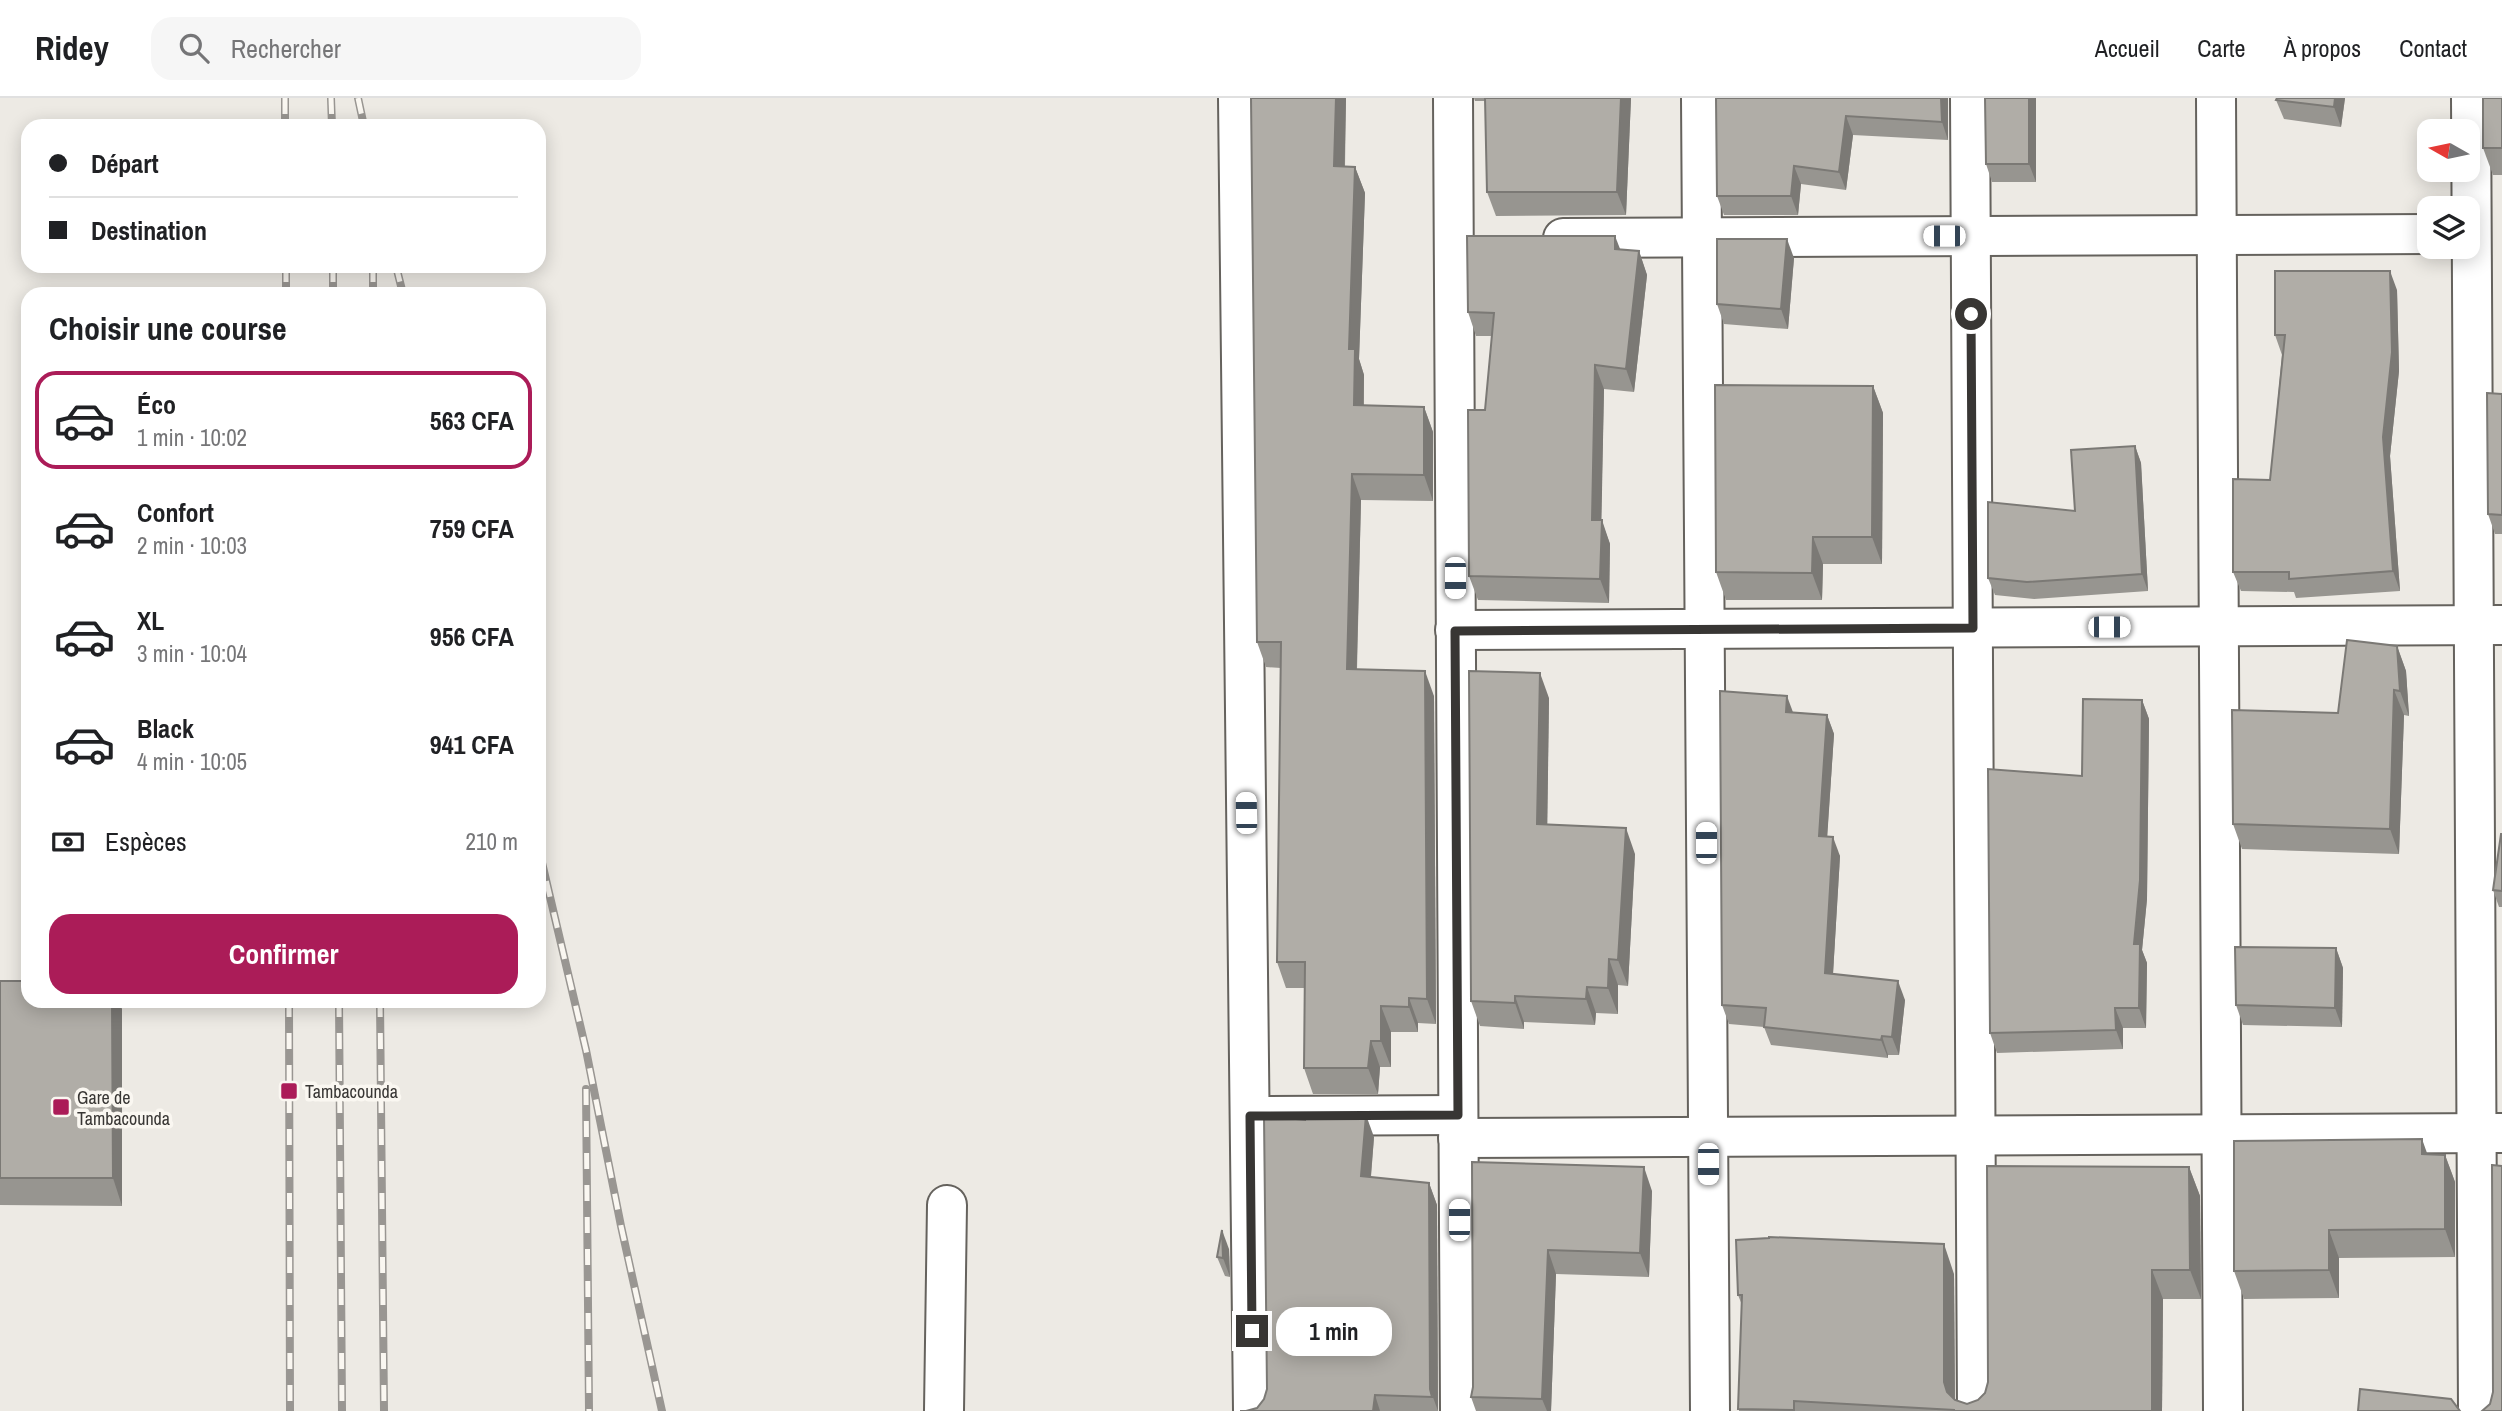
<!DOCTYPE html>
<html lang="fr">
<head>
<meta charset="utf-8">
<style>
  :root { --surface:#fff; --page:#f6f6f6; --text:#202124; --muted:#757577; --line:#e0e0e0; --accent:#ab1c58 }
  body { margin:0; font-family:"Archivo Narrow",sans-serif; background:var(--page); color:var(--text); height:100vh; display:flex; flex-direction:column; font-size:26px; white-space:nowrap }
  * { box-sizing:border-box; margin:0 }
  p { font-size:23px; color:var(--muted) }
  .icon { flex:none; width:38px; height:38px; fill:none; stroke:currentColor; stroke-width:2; stroke-linecap:round; stroke-linejoin:round }
  .map { position:relative; flex:1; overflow:hidden }
  .side { position:absolute; left:21px; top:189px; width:525px; height:721px; display:flex; flex-direction:column; background:var(--surface); border-radius:21px; box-shadow:0 4px 18px #0003 }
  .side>* { flex:none }
  .hud { position:absolute; left:21px; top:21px; width:525px; height:154px; border-radius:21px; box-shadow:0 4px 18px #0003; display:grid; align-content:center; height:154px; padding:0 28px; background:var(--surface) }
  .needle { width:46px; rotate:279deg }
  .tools { position:absolute; left:2417px; top:21px; display:grid; gap:14px }
  .tools a { display:grid; place-items:center; width:63px; height:63px; border-radius:14px; background:var(--surface); box-shadow:0 4px 18px #0003; font-size:35px }
  .end { position:absolute; width:32px; height:32px; margin:-16px; border:9px solid #383634; background:#fff; box-shadow:0 0 0 4px #fff }
  .from { border-radius:50% }
  .bubble { position:absolute; height:49px; border-radius:21px; background:var(--surface); box-shadow:0 4px 18px #0003; font-size:23px; font-weight:700; line-height:49px; text-align:center }
  .car { position:absolute; width:21px; height:42px; margin:-21px -10px; border-radius:9px; box-shadow:0 0 5px 2px #0007; background:linear-gradient(#fff 24%,#345 0 40%,#fff 0 76%,#345 0 86%,#fff 0) }
  .hud b { display:flex; align-items:center; gap:24px; height:66px; font-size:26px }
  .hud b+b { border-top:2px solid var(--line) }
  .hud i { width:18px; height:18px; background:var(--text) }
  ul { padding:0; list-style:none }
  li { display:flex; align-items:center; gap:21px; height:98px; margin:0 14px 10px; padding:0 14px; border:4px solid transparent; border-radius:21px }
  li div { flex:1 }
  li b { display:block; font-size:26px }
  li em { font-style:normal; font-weight:700 }
  li.active { border-color:var(--accent) }
  li>.icon { width:63px; height:63px; stroke-width:1.5 }
  h2 { padding:0 28px; font-size:32px; line-height:84px }
  .pay { display:flex; align-items:center; gap:18px; height:77px; padding:0 28px; font-size:26px }
  .pay p { margin-inline-start:auto }
  .action { display:flex; gap:14px; margin-top:auto; padding:14px 28px }
  .action a { flex:1; height:80px; border-radius:21px; background:var(--accent); color:#fff; font-size:28px; font-weight:700; line-height:80px; text-align:center }
  header { display:flex; align-items:center; gap:42px; box-sizing:border-box; height:98px; padding:0 35px; background:var(--surface); border-bottom:2px solid var(--line) }
  header strong { font-size:33px }
  nav { display:flex; gap:38px; margin-inline-start:auto; font-size:24px }
  .search { width:490px; height:63px; background:var(--page); display:flex; align-items:center; gap:18px; box-sizing:border-box; padding:0 24px; border-radius:21px; color:var(--muted); font-size:26px }
  .map>svg:first-child { display:block }
  .lines { fill:none; stroke-linecap:round; stroke-linejoin:round }
  .minor-casing { stroke:#65625d; stroke-width:42 }
  .minor { stroke:#fff; stroke-width:38 }
  .rail-casing { stroke:#999692; stroke-width:8 }
  .rail { stroke:#faf7f1; stroke-width:5; stroke-dasharray:16; stroke-linecap:butt }
  .wall { fill:#979590 }
  .shaded-wall { fill:#7b7975 }
  .building { fill:#b0ada7; stroke:#7b7975; stroke-width:2 }
  .route { stroke:#383634; stroke-width:9 }
  .poi-dot { fill:#ab1c58; stroke:#faf7f1; stroke-width:2.5 }
  .labels { text-anchor:middle; dominant-baseline:central; stroke-width:7; stroke-linejoin:round; paint-order:stroke }
  .poi-label { font-size:18px; fill:#383634; stroke:#faf7f1; text-anchor:start }
</style>
</head>
<body>
<header>
<strong>Ridey</strong>
<div class="search"><svg class="icon" aria-label="search" viewBox="0 0 24 24"><circle cx="10" cy="10" r="6"/><path d="M15 15l6 6"/></svg>Rechercher</div>
<nav><a>Accueil</a><a>Carte</a><a>À propos</a><a>Contact</a></nav>
</header>
<div class="map">
<svg width="2502" height="1313" viewBox="0 0 2502 1313">
  <rect width="100%" height="100%" fill="#edeae4"/>
  <g class="lines">
    <defs>
      <g id="minor">
        <polyline points="1238,0 1253,1313"/>
        <polyline points="1453,0 1460,1313"/>
        <polyline points="1701,0 1710,1313"/>
        <polyline points="1970,0 1977,1313"/>
        <polyline points="2216,0 2223,1313"/>
        <polyline points="2471,0 2478,1313"/>
        <polyline points="1563,140 2429,136"/>
        <polyline points="1455,532 2502,527"/>
        <polyline points="1250,1018 1458,1017"/>
        <polyline points="1458,1040 2500,1035"/>
        <polyline points="944,1313 947,1107"/>
      </g>
    </defs>
    <!-- minor casing -->
    <use href="#minor" class="minor-casing"/>
    <!-- minor -->
    <use href="#minor" class="minor"/>
    <defs>
      <g id="rail">
        <polyline points="285,0 285,28"/>
        <polyline points="331,0 332,28"/>
        <polyline points="358,0 364,28"/>
        <polyline points="286,168 286,196"/>
        <polyline points="333,168 333,196"/>
        <polyline points="373,168 373,196"/>
        <polyline points="396,168 403,196"/>
        <polyline points="539,752 586,952 621,1128 662,1313"/>
        <polyline points="289,903 290,1313"/>
        <polyline points="339,903 342,1313"/>
        <polyline points="380,903 384,1313"/>
        <polyline points="586,991 589,1313"/>
      </g>
    </defs>
    <!-- rail casing -->
    <use href="#rail" class="rail-casing"/>
    <!-- rail -->
    <use href="#rail" class="rail"/>
  </g>
  <!-- wall -->
  <g class="wall">
    <polygon points="1251,0 1346,0 1345,69 1355,69 1365,95 1359,261 1364,277 1364,308 1424,309 1433,334 1433,403 1361,402 1357,572 1434,598 1436,926 1418,925 1418,934 1391,934 1391,969 1380,969 1378,996 1313,996 1304,970 1304,890 1286,890 1277,864 1281,570 1266,569 1257,544"/>
    <polygon points="1474,0 1631,0 1626,117 1496,118 1487,94 1485,3 1475,3"/>
    <polygon points="1716,0 1948,0 1948,42 1853,37 1846,92 1801,86 1798,117 1724,117 1717,98"/>
    <polygon points="2036,0 2036,84 1992,84 1986,66"/>
    <polygon points="2345,0 2341,29 2284,21 2276,2"/>
    <polygon points="2502,0 2502,77 2493,77 2483,50"/>
    <polygon points="1621,152 1639,153 1647,177 1634,294 1604,291 1601,422 1610,446 1609,505 1478,502 1469,478 1492,238 1476,238 1468,214"/>
    <polygon points="1794,160 1788,231 1724,226 1717,206"/>
    <polygon points="2397,192 2399,273 2390,358 2400,493 2296,500 2294,494 2241,493 2233,474 2270,382 2282,257 2275,237"/>
    <polygon points="1873,288 1883,315 1882,466 1823,466 1822,502 1726,502 1716,474"/>
    <polygon points="2502,296 2502,436 2495,436 2488,416"/>
    <polygon points="2135,348 2141,365 2148,493 2034,501 1995,497 1988,480 2075,413"/>
    <polygon points="2397,548 2406,573 2409,618 2404,617 2399,756 2242,751 2233,726 2338,615"/>
    <polygon points="1549,600 1547,726 1635,756 1628,888 1618,887 1618,916 1596,915 1595,927 1524,924 1524,931 1480,928 1471,903"/>
    <polygon points="2142,602 2149,621 2147,801 2142,852 2147,865 2146,930 2123,930 2123,951 1997,955 1990,935 2082,678"/>
    <polygon points="1793,614 1827,617 1834,636 1827,739 1840,758 1833,875 1905,902 1899,957 1888,957 1888,960 1771,947 1764,929 1729,926 1722,907"/>
    <polygon points="2502,736 2502,818 2502,809 2499,809 2493,792"/>
    <polygon points="2336,850 2343,870 2342,929 2243,927 2236,907"/>
    <polygon points="0,883 122,911 122,1108 0,1107"/>
    <polygon points="1374,1039 1371,1079 1429,1085 1437,1107 1438,1313 1240,1313 1246,1313 1257,1310 1264,1301 1267,1291"/>
    <polygon points="2427,1056 2445,1057 2455,1084 2455,1159 2339,1160 2339,1200 2244,1201 2234,1173"/>
    <polygon points="1472,1064 1652,1093 1649,1179 1556,1176 1551,1313 1476,1313 1471,1299 1473,1289"/>
    <polygon points="2189,1069 2200,1098 2201,1201 2163,1201 2162,1313 1739,1313 1742,1207 1738,1197 1954,1176 1955,1302 1967,1306 1978,1302"/>
    <polygon points="1229,1151 1230,1179 1225,1178 1217,1159"/>
  </g>
  <!-- shaded-wall -->
  <g class="shaded-wall">
    <polygon points="1336,0 1346,0 1344,94 1334,68"/>
    <polygon points="1621,0 1631,0 1626,117 1617,94"/>
    <polygon points="1941,0 1948,0 1948,42 1942,24"/>
    <polygon points="2029,0 2036,0 2036,84 2029,66"/>
    <polygon points="2335,0 2345,0 2341,29 2334,9"/>
    <polygon points="1846,18 1853,37 1846,92 1839,74"/>
    <polygon points="1794,68 1801,86 1798,117 1791,98"/>
    <polygon points="1355,69 1365,95 1359,261 1364,277 1363,333 1354,307 1349,251"/>
    <polygon points="1615,138 1624,161 1615,151"/>
    <polygon points="1787,141 1794,160 1788,231 1781,211"/>
    <polygon points="1639,153 1647,177 1634,294 1626,271"/>
    <polygon points="2390,173 2397,192 2399,273 2390,358 2400,493 2393,473 2383,339"/>
    <polygon points="1595,267 1604,291 1601,445 1592,422"/>
    <polygon points="1873,288 1883,315 1882,466 1872,439"/>
    <polygon points="1424,309 1433,334 1433,403 1424,377"/>
    <polygon points="2135,348 2141,365 2148,493 2142,476"/>
    <polygon points="1352,376 1361,402 1356,597 1347,571"/>
    <polygon points="1602,422 1610,446 1609,505 1600,481"/>
    <polygon points="1813,439 1823,466 1822,502 1812,475"/>
    <polygon points="2397,548 2406,573 2409,618 2400,593"/>
    <polygon points="1425,573 1434,598 1436,926 1427,901"/>
    <polygon points="1540,575 1549,600 1547,751 1537,726"/>
    <polygon points="2394,592 2404,617 2399,756 2390,731"/>
    <polygon points="1787,598 1794,617 1786,614"/>
    <polygon points="2142,602 2149,621 2147,801 2142,852 2147,865 2146,930 2139,910 2134,846"/>
    <polygon points="1827,617 1834,636 1826,757 1819,738"/>
    <polygon points="1626,730 1635,756 1628,888 1618,862"/>
    <polygon points="1833,739 1840,758 1832,893 1825,875"/>
    <polygon points="2336,850 2343,870 2342,929 2335,910"/>
    <polygon points="1609,861 1618,887 1618,916 1608,890"/>
    <polygon points="1898,883 1905,902 1899,957 1892,939"/>
    <polygon points="1587,889 1596,915 1595,927 1586,901"/>
    <polygon points="1515,898 1524,924 1524,931 1515,905"/>
    <polygon points="1409,900 1418,925 1418,934 1409,909"/>
    <polygon points="112,903 119,903 122,911 122,1108 113,1080"/>
    <polygon points="1381,908 1391,934 1391,969 1381,943"/>
    <polygon points="2115,910 2123,930 2123,951 2116,932"/>
    <polygon points="1882,938 1888,957 1888,960 1881,942"/>
    <polygon points="1371,943 1380,969 1378,996 1368,970"/>
    <polygon points="1366,1017 1374,1039 1369,1100 1361,1078"/>
    <polygon points="2422,1041 2432,1069 2422,1056"/>
    <polygon points="2445,1057 2455,1084 2455,1159 2445,1131"/>
    <polygon points="1644,1069 1652,1093 1649,1179 1640,1155"/>
    <polygon points="2189,1069 2200,1098 2201,1201 2190,1172"/>
    <polygon points="1429,1085 1437,1107 1438,1313 1430,1291"/>
    <polygon points="1222,1132 1229,1151 1230,1179 1223,1160"/>
    <polygon points="2329,1132 2339,1160 2339,1200 2329,1172"/>
    <polygon points="1944,1146 1954,1176 1955,1313 1947,1294 1944,1284"/>
    <polygon points="1548,1152 1556,1176 1551,1313 1547,1313 1542,1301"/>
    <polygon points="2152,1172 2163,1201 2162,1313 2152,1313"/>
    <polygon points="1375,1297 1380,1313 1373,1313"/>
  </g>
  <!-- building -->
  <g class="building">
    <polygon points="1251,0 1336,0 1334,68 1355,69 1349,251 1355,251 1354,307 1424,309 1424,377 1352,376 1347,571 1425,573 1427,901 1409,900 1409,909 1381,908 1381,943 1371,943 1368,970 1304,970 1305,864 1277,864 1281,544 1257,544"/>
    <polygon points="1485,0 1621,0 1617,94 1487,94"/>
    <polygon points="1716,0 1941,0 1942,24 1846,18 1839,74 1794,68 1791,98 1717,98"/>
    <polygon points="1985,0 2029,0 2029,66 1986,66"/>
    <polygon points="2277,0 2335,0 2334,9 2276,2"/>
    <rect x="2483" y="0" width="19" height="50"/>
    <polygon points="1467,138 1615,138 1615,151 1639,153 1626,271 1595,267 1592,422 1602,422 1600,481 1469,478 1468,312 1485,312 1494,215 1468,214"/>
    <polygon points="1717,141 1787,141 1781,211 1717,206"/>
    <polygon points="2275,173 2390,173 2392,254 2383,339 2393,473 2289,481 2289,474 2233,474 2233,381 2270,382 2285,237 2275,237"/>
    <polygon points="1715,287 1873,288 1872,439 1813,439 1812,475 1716,474"/>
    <polygon points="2487,295 2502,296 2502,417 2488,416"/>
    <polygon points="2135,348 2142,476 2027,484 1988,480 1988,404 2075,413 2071,352"/>
    <polygon points="2347,542 2397,548 2400,593 2394,592 2390,731 2233,726 2232,612 2338,615"/>
    <polygon points="1469,573 1540,575 1537,726 1626,730 1618,862 1609,861 1608,890 1587,889 1586,901 1515,898 1515,905 1471,903"/>
    <polygon points="1720,593 1787,598 1786,614 1827,617 1819,738 1833,739 1825,875 1898,883 1892,939 1882,938 1881,942 1764,929 1766,910 1722,907"/>
    <polygon points="2083,601 2142,602 2140,782 2134,846 2140,846 2139,910 2115,910 2116,932 1990,935 1988,671 2082,678"/>
    <polygon points="2501,736 2502,736 2502,793 2493,792"/>
    <polygon points="2235,849 2336,850 2335,910 2236,907"/>
    <polygon points="0,883 28,883 28,903 112,903 113,1080 0,1080"/>
    <polygon points="1366,1017 1361,1078 1429,1085 1430,1291 1432,1299 1375,1297 1373,1313 1240,1313 1246,1313 1257,1310 1264,1301 1267,1291 1264,1018 1305,1022 1305,1018"/>
    <polygon points="2422,1041 2422,1056 2445,1057 2445,1131 2329,1132 2329,1172 2234,1173 2234,1043"/>
    <polygon points="1472,1064 1644,1069 1640,1155 1548,1152 1542,1301 1471,1299 1473,1289"/>
    <polygon points="2492,1067 2502,1068 2502,1313 2482,1313 2490,1306 2493,1294"/>
    <polygon points="1987,1068 2189,1069 2190,1172 2152,1172 2152,1313 1954,1313 1954,1312 1794,1303 1794,1312 1738,1311 1742,1197 1738,1197 1736,1142 1769,1140 1769,1139 1944,1146 1944,1284 1947,1294 1955,1302 1967,1306 1978,1302 1985,1295 1988,1284"/>
    <polygon points="1222,1132 1223,1160 1217,1159"/>
    <polygon points="2360,1291 2451,1301 2460,1313 2358,1313"/>
  </g>
  <g class="lines">
    <!-- route -->
    <polyline class="route" points="1252,1233 1250,1018 1458,1017 1455,533 1973,530 1971,216"/>
  </g>
  <!-- markers -->
  <g class="poi-dot">
    <rect x="280" y="984" width="18" height="18" rx="3.5"/>
    <rect x="52" y="1000" width="18" height="18" rx="3.5"/>
  </g>
  <g class="labels">
    <!-- poi labels -->
    <g class="poi-label">
      <text x="305" y="993">Tambacounda</text>
      <text x="77" y="999">Gare de<tspan x="77" dy="21">Tambacounda</tspan></text>
    </g>
  </g>
</svg>
<div class="tools">
<a><svg class="needle" viewBox="-14 -14 28 28"><path d="M0-13l5 13h-10z" fill="#e53935"/><path d="M0 13l5-13h-10z" fill="#757577"/></svg></a>
<a><svg class="icon" aria-label="layers" viewBox="0 0 24 24"><path d="M12 4l9 5-9 5-9-5zM3 14l9 5 9-5"/></svg></a>
</div>
<i class="end from" style="left:1971px;top:216px"></i>
<i class="end" style="left:1252px;top:1233px"></i>
<div class="bubble" style="left:1276px;top:1209px;width:116px">1 min</div>
<i class="car" style="left:1944px;top:138px;rotate:270deg"></i>
<i class="car" style="left:1455px;top:480px;rotate:180deg"></i>
<i class="car" style="left:2109px;top:529px;rotate:90deg"></i>
<i class="car" style="left:1246px;top:715px;rotate:359deg"></i>
<i class="car" style="left:1706px;top:745px;rotate:0deg"></i>
<i class="car" style="left:1708px;top:1066px;rotate:180deg"></i>
<i class="car" style="left:1459px;top:1122px;rotate:0deg"></i>
<div class="hud">
<b><i class="from"></i>Départ</b>
<b><i></i>Destination</b>
</div>
<section class="side">
<h2>Choisir une course</h2>
<ul>
<li class="active"><svg class="icon" aria-label="car" viewBox="0 0 24 24"><path d="M5 17H2v-5l4-1 3-4h7l3 4 3 1v5h-3M9 17h6M6 11h13"/><circle cx="7" cy="17" r="2"/><circle cx="17" cy="17" r="2"/></svg><div><b>Éco</b><p>1 min · 10:02</p></div><em>563 CFA</em></li>
<li><svg class="icon" aria-label="car" viewBox="0 0 24 24"><path d="M5 17H2v-5l4-1 3-4h7l3 4 3 1v5h-3M9 17h6M6 11h13"/><circle cx="7" cy="17" r="2"/><circle cx="17" cy="17" r="2"/></svg><div><b>Confort</b><p>2 min · 10:03</p></div><em>759 CFA</em></li>
<li><svg class="icon" aria-label="car" viewBox="0 0 24 24"><path d="M5 17H2v-5l4-1 3-4h7l3 4 3 1v5h-3M9 17h6M6 11h13"/><circle cx="7" cy="17" r="2"/><circle cx="17" cy="17" r="2"/></svg><div><b>XL</b><p>3 min · 10:04</p></div><em>956 CFA</em></li>
<li><svg class="icon" aria-label="car" viewBox="0 0 24 24"><path d="M5 17H2v-5l4-1 3-4h7l3 4 3 1v5h-3M9 17h6M6 11h13"/><circle cx="7" cy="17" r="2"/><circle cx="17" cy="17" r="2"/></svg><div><b>Black</b><p>4 min · 10:05</p></div><em>941 CFA</em></li>
</ul>
<div class="pay"><svg class="icon" aria-label="cash" viewBox="0 0 24 24"><path d="M3 7h18v10H3z"/><circle cx="12" cy="12" r="2"/></svg>Espèces<p>210 m</p></div>
<div class="action"><a>Confirmer</a></div>
</section>
</div>
</body>
</html>
